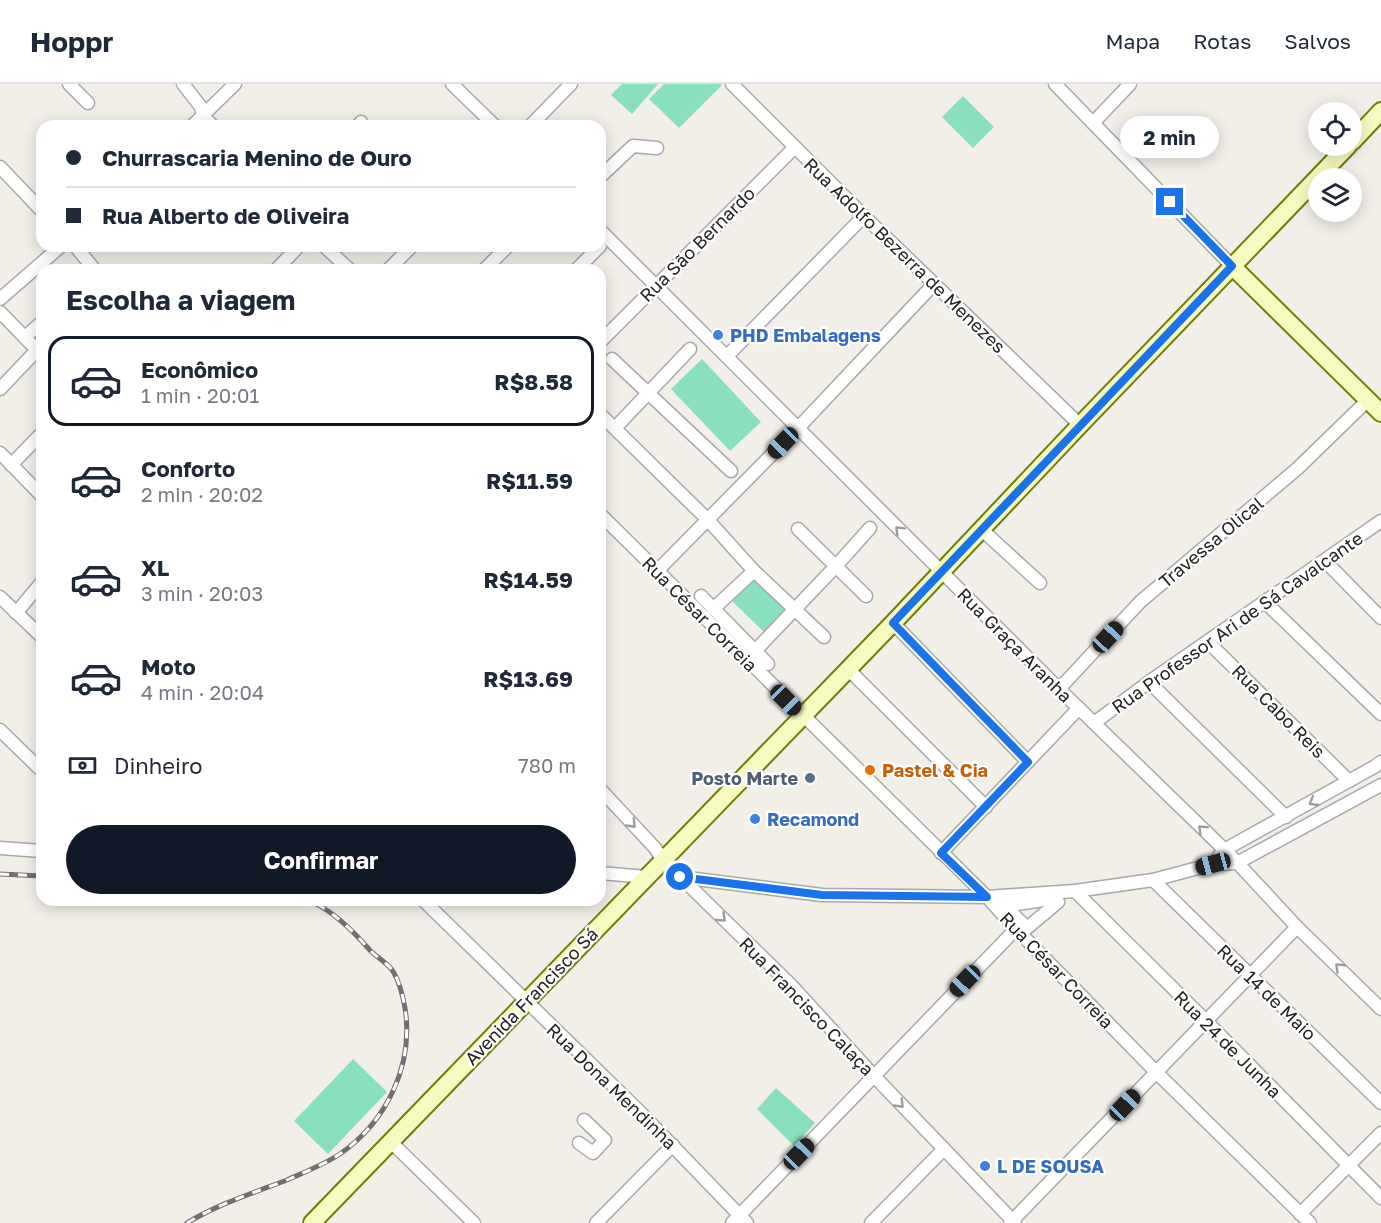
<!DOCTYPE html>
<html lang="pt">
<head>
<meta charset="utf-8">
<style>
  :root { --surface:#fff; --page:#f2f2f3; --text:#1f2937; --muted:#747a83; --line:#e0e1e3; --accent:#111827 }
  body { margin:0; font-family:"Golos Text",sans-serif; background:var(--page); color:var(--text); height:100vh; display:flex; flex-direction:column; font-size:22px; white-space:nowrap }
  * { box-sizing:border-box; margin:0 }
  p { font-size:20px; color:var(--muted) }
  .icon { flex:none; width:33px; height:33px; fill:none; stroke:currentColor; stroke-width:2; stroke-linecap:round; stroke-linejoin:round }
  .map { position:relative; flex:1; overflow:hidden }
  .sheet { position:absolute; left:36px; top:180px; width:570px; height:642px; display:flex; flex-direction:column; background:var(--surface); border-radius:18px; box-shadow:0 3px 15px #0003 }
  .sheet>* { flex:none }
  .top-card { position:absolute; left:36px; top:36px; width:570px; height:132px; border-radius:18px; box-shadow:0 3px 15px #0003; display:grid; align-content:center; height:132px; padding:0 30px; background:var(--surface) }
  .controls { position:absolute; left:1308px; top:18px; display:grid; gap:12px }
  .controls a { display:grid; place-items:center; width:54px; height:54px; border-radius:50%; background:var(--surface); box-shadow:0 3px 15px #0003; font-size:30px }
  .end { position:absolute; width:27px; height:27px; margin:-14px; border:8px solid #1a73e8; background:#fff; box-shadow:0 0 0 3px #fff }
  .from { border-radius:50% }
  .bubble { position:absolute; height:42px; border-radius:21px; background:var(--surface); box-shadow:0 3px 15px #0003; font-size:20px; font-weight:700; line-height:42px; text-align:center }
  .car { position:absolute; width:18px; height:36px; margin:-18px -9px; border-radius:8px; box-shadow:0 0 4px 2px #0007; background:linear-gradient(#222 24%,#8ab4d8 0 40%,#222 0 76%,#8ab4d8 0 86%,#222 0) }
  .top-card b { display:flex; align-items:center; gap:21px; height:57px; font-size:22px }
  .top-card b+b { border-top:2px solid var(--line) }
  .top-card i { width:15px; height:15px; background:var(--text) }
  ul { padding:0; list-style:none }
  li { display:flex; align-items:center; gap:18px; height:90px; margin:0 12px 9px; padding:0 18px; border:3px solid transparent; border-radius:18px }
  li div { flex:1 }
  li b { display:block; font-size:22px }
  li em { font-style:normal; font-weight:700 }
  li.on { border-color:var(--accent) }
  li>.icon { width:54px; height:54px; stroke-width:1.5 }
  h2 { padding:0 30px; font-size:27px; line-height:72px }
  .pay { display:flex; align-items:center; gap:15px; height:66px; padding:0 30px; font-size:22px }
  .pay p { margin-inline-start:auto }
  .cta { display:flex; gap:12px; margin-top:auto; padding:12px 30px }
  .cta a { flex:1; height:69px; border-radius:36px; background:var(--accent); color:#fff; font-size:24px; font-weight:700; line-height:69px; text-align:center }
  header { display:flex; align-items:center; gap:36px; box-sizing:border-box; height:84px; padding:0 30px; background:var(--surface); border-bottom:2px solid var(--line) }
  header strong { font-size:28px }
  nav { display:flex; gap:33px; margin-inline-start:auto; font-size:21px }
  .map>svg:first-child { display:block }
  .pitch { fill:#88e0be }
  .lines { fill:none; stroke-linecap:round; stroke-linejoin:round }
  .street-casing { stroke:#a9a9a9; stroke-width:15 }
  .secondary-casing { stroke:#707d05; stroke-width:20 }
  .street { stroke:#fff; stroke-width:12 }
  .secondary { stroke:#f7fabf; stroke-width:16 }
  .rail-casing { stroke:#707070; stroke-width:5 }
  .rail { stroke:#fff; stroke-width:3; stroke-dasharray:9; stroke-linecap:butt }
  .oneway { stroke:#9c9c9c }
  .route { stroke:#1a73e8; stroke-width:8 }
  .shop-dot { fill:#3f7fe0; stroke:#fff; stroke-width:2 }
  .food-dot { fill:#e8710a; stroke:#fff; stroke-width:2 }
  .service-dot { fill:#5c6f8a; stroke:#fff; stroke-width:2 }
  .labels { text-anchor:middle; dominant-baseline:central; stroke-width:4.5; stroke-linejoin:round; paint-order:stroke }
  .street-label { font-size:18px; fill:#222; stroke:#fff }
  .shop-label { font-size:18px; font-weight:bold; fill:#366cbe; stroke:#fff; text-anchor:start }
  .food-label { font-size:18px; font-weight:bold; fill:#c56008; stroke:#fff; text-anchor:start }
  .service-label { font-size:18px; font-weight:bold; fill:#4e5e75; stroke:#fff; text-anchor:end }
</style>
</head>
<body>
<header>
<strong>Hoppr</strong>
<nav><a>Mapa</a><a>Rotas</a><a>Salvos</a></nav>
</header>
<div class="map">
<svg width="1381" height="1139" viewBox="0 0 1381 1139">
  <rect width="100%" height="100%" fill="#f2efe9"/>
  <!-- pitch -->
  <g class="pitch">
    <polygon points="622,0 658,0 632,30 611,11"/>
    <polygon points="664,0 720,0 722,1 679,44 649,15"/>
    <polygon points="963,12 994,43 973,64 942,33"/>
    <polygon points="702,275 761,338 730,367 671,305"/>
    <polygon points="751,491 788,527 766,550 729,514"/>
    <polygon points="353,975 387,1008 328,1070 294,1037"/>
    <polygon points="776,1004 815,1039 794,1062 757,1025"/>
  </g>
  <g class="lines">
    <defs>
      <g id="street">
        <polyline points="69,0 88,19"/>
        <polyline points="183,0 201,23 203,32 213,42"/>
        <polyline points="452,0 495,42"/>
        <polyline points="732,0 864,132 1080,341"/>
        <polyline points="1055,0 1232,182"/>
        <polyline points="1093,39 1130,0"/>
        <polyline points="192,42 235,0"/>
        <polyline points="358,42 361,38"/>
        <polyline points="530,42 571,0"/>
        <polyline points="0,83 42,127"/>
        <polyline points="600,93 633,62 657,64"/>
        <polyline points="600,146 1059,605 1231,772 1297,843 1381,925"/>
        <polyline points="75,162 95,186"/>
        <polyline points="324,162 350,186"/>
        <polyline points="276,186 299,162"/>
        <polyline points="388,186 412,162"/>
        <polyline points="484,186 508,162"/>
        <polyline points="576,186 600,162"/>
        <polyline points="0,215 61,162"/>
        <polyline points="0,228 37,266 0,305"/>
        <polyline points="25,253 42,238"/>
        <polyline points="600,258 795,63"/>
        <polyline points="727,272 864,132"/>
        <polyline points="612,275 731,387"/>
        <polyline points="600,330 708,436 754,487 824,553"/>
        <polyline points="615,344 690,265"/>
        <polyline points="0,369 42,412"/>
        <polyline points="11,381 42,349"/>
        <polyline points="600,430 987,813 1016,845 1157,989 1310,1139"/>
        <polyline points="798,445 866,512"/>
        <polyline points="981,445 1040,499"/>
        <polyline points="1325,477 1381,534"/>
        <polyline points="657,487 798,344 934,200"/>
        <polyline points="701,512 768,580"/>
        <polyline points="0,513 42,553"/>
        <polyline points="1265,518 1381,630"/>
        <polyline points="713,525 754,487"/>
        <polyline points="16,529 42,498"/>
        <polyline points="893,539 1028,678"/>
        <polyline points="1208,558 1349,697"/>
        <polyline points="755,567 836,482 870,444"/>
        <polyline points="848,585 986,723"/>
        <polyline points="1149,598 1286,733"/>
        <polyline points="1059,605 1140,518 1298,384 1368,316"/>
        <polyline points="1094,639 1149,598 1381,437"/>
        <polyline points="0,646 42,687"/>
        <polyline points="600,705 655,764 663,776 791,901 874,992 1015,1139"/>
        <polyline points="0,764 42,767"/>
        <polyline points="941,769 1079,624"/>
        <polyline points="1219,772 1224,766 1374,683 1381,678"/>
        <polyline points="600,789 647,793"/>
        <polyline points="680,793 822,811 987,813 1075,807 1153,796 1213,780 1237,779 1381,701"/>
        <polyline points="1153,796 1381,1019"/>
        <polyline points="1075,807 1206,937 1381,1114"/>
        <polygon points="1056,814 1058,818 1027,844 1005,822"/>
        <polyline points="423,816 638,1026 747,1139"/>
        <polyline points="391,1058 474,1139"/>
        <polyline points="579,1059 593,1069 605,1056 584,1036"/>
        <polyline points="1300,1130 1381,1049"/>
        <polyline points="596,1139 673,1061"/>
        <polyline points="732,1139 1016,845"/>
        <polyline points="871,1139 944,1065"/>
        <polyline points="1010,1139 1297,843"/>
      </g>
      <g id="secondary">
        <polyline points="1352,58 1381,27"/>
        <polyline points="1232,182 1381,329"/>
        <polyline points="312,1139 893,539 1080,341 1348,62"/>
      </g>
    </defs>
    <!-- street casing -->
    <use href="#street" class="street-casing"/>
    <!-- secondary casing -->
    <use href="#secondary" class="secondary-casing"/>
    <!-- street -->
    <use href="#street" class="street"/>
    <!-- secondary -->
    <use href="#secondary" class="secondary"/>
    <defs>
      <g id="rail">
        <polyline points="0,790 42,792"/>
        <path d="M 187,1139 C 218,1120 253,1109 287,1096 C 305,1088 323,1081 340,1070 C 387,1037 414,981 405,924 C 403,913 400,899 394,889 C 389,879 375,873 368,864 C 351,845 332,826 308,816"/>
      </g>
    </defs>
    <!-- rail casing -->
    <use href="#rail" class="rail-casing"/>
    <!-- rail -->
    <use href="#rail" class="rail"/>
  </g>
  <!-- one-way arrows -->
  <defs><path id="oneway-chevron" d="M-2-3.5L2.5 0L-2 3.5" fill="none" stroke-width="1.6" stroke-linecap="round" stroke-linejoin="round" transform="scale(1.5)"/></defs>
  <g class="oneway">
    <use href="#oneway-chevron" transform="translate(899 446) rotate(-135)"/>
    <use href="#oneway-chevron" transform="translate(1313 718) rotate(150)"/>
    <use href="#oneway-chevron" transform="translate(632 740) rotate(47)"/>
    <use href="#oneway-chevron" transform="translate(1202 745) rotate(-136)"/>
    <use href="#oneway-chevron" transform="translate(722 834) rotate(44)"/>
    <use href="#oneway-chevron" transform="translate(1339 883) rotate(-136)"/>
    <use href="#oneway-chevron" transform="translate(900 1020) rotate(46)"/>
  </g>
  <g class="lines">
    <!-- route -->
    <polyline class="route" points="680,793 822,811 987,813 941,769 1028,678 893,539 1232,182 1170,118"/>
  </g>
  <!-- markers -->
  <g class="shop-dot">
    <circle cx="718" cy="251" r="6"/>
    <circle cx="755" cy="735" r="6"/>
    <circle cx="985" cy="1082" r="6"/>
  </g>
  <circle class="food-dot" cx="870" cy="686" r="6"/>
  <circle class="service-dot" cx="810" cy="694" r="6"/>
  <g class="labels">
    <!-- street labels -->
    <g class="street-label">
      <text transform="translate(697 160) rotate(-45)">Rua São Bernardo</text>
      <text transform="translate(905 171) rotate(44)">Rua Adolfo Bezerra de Menezes</text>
      <text transform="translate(1211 458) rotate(-40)">Travessa Olical</text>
      <text transform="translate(700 530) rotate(45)">Rua César Correia</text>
      <text transform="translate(1237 538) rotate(-35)">Rua Professor Ari de Sá Cavalcante</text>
      <text transform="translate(1015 561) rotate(45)">Rua Graça Aranha</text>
      <text transform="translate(1279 627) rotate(45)">Rua Cabo Reis</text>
      <text transform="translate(1057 886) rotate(46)">Rua César Correia</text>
      <text transform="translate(1267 908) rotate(44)">Rua 14 de Maio</text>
      <text transform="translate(531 912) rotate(-46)">Avenida Francisco Sá</text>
      <text transform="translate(807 922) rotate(46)">Rua Francisco Calaça</text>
      <text transform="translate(1228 960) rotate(45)">Rua 24 de Junha</text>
      <text transform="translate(612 1002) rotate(44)">Rua Dona Mendinha</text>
    </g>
    <!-- shop labels -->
    <g class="shop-label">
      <text x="730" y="251">PHD Embalagens</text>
      <text x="767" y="735">Recamond</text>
      <text x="997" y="1082">L DE SOUSA</text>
    </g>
    <!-- food labels -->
    <g class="food-label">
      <text x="882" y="686">Pastel &amp; Cia</text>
    </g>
    <!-- service labels -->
    <g class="service-label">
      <text x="798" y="694">Posto Marte</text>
    </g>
  </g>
</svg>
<div class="controls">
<a><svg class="icon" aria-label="locate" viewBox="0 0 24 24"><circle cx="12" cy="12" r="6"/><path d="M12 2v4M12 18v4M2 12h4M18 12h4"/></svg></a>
<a><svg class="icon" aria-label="layers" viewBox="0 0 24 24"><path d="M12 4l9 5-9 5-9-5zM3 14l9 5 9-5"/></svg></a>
</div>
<i class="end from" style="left:680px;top:793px"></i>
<i class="end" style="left:1170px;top:118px"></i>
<div class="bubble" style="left:1120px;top:32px;width:99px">2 min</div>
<i class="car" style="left:783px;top:359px;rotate:224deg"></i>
<i class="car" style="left:1108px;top:553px;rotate:43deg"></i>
<i class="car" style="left:786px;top:616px;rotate:135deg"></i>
<i class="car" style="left:1213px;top:780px;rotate:255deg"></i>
<i class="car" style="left:965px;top:897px;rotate:224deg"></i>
<i class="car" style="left:1125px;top:1021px;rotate:44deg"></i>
<i class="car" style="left:799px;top:1070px;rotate:44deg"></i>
<div class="top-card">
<b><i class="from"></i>Churrascaria Menino de Ouro</b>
<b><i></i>Rua Alberto de Oliveira</b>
</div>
<section class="sheet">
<h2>Escolha a viagem</h2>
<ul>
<li class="on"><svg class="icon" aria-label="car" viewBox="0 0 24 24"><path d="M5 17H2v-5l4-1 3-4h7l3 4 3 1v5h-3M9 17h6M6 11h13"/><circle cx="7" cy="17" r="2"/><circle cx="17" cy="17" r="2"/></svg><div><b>Econômico</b><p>1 min · 20:01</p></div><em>R$8.58</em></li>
<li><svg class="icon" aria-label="car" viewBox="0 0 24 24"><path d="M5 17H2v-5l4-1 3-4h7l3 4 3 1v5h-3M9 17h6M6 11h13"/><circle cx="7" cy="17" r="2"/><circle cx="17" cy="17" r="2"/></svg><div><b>Conforto</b><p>2 min · 20:02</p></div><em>R$11.59</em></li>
<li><svg class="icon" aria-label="car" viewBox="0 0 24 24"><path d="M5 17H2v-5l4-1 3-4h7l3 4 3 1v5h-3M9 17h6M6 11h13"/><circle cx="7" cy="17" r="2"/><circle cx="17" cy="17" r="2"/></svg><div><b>XL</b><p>3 min · 20:03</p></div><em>R$14.59</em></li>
<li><svg class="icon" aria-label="car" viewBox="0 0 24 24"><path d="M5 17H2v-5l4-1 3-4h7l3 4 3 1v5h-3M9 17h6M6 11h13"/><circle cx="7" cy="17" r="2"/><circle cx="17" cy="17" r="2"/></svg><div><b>Moto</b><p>4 min · 20:04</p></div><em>R$13.69</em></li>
</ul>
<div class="pay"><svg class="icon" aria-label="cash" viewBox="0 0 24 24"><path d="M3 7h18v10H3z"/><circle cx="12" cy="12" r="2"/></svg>Dinheiro<p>780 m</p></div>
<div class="cta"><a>Confirmar</a></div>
</section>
</div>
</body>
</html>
